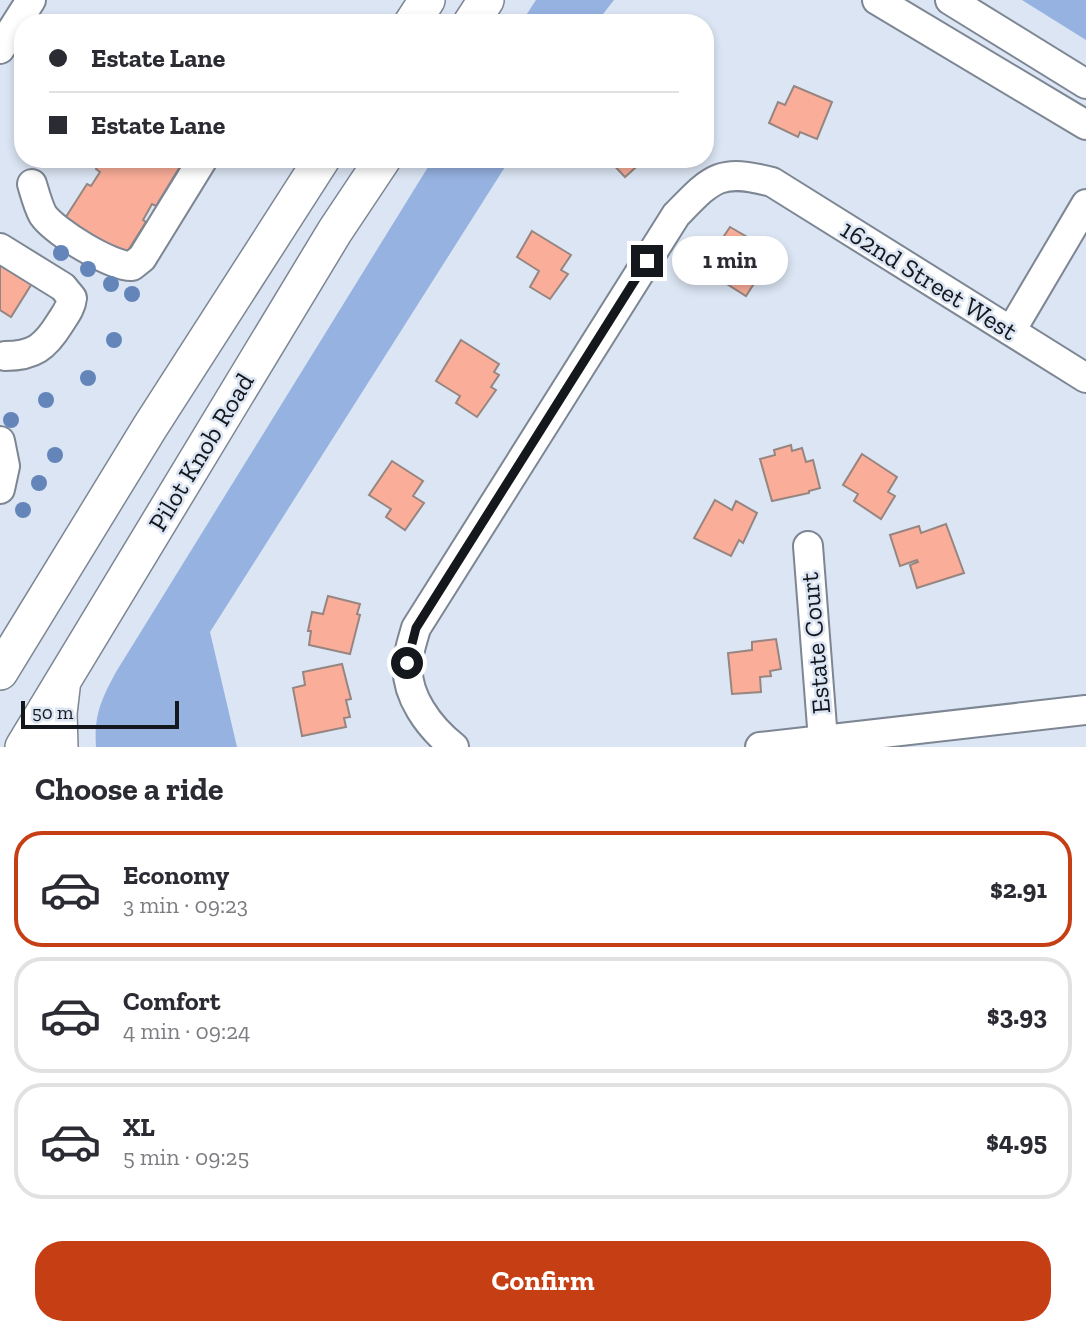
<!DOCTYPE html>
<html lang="en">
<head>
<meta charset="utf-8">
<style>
  :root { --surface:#fff; --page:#f7f7f7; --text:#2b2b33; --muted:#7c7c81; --line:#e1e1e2; --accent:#c63e14 }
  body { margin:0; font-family:"Zilla Slab",serif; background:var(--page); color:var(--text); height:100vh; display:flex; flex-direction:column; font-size:26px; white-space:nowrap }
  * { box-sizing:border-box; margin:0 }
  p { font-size:23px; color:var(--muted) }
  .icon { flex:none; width:38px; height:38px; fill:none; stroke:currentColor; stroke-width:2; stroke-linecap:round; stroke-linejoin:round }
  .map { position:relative; height:747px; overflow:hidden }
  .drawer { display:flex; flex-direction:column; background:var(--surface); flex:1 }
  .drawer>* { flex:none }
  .banner { position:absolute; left:14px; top:14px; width:700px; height:154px; border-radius:28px; box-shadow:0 4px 10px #0003; display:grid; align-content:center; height:154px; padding:0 35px; background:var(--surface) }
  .scale { position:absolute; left:21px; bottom:18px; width:158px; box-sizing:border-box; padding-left:7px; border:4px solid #14171c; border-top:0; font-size:19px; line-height:24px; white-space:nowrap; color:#14171c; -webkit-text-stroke:5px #dbe5f3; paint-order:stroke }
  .end { position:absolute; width:32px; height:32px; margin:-16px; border:9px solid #14171c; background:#fff; box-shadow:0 0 0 4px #fff }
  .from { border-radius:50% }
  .bubble { position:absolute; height:49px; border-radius:24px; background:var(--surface); box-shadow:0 4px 10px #0003; font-size:23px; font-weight:700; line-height:49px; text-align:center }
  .banner b { display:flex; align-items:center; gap:24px; height:66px; font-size:26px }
  .banner b+b { border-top:2px solid var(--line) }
  .banner i { width:18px; height:18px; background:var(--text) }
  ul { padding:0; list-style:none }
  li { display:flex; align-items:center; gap:21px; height:116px; margin:0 14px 10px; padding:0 21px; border:4px solid var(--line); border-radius:28px }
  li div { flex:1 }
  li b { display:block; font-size:26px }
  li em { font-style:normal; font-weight:700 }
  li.selected { border-color:var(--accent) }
  li>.icon { width:63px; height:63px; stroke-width:1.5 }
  h2 { padding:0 35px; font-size:32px; line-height:84px }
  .action { display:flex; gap:14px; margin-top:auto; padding:14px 35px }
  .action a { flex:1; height:80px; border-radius:28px; background:var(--accent); color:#fff; font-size:28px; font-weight:700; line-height:80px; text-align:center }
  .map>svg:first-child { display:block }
  .green { fill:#96b2e0 }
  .building { fill:#faae99; stroke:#968580; stroke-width:2 }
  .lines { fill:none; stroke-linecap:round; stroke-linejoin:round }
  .minor-casing { stroke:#7d8693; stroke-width:32 }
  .major-casing { stroke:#7d8693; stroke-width:38 }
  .minor { stroke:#fff; stroke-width:28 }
  .major { stroke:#fff; stroke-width:35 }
  .tree { fill:#6385b9 }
  .route { stroke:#14171c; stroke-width:9 }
  .labels { text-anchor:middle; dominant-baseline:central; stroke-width:5; stroke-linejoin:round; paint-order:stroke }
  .street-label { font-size:26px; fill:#14171c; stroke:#dbe5f3 }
</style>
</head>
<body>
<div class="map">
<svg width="1086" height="747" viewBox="0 0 1086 747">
  <rect width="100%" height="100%" fill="#dbe5f3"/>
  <!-- green -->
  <g class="green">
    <polygon points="536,0 614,0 596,23 521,23"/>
    <polygon points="1022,0 1086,0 1086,40"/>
    <path d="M 433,159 L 510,159 L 210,632 L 237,747 L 96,747 C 94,715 101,700 116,672 Z"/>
  </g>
  <!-- building -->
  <g class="building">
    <polygon points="794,86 832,102 817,139 800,132 798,137 769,123 778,102 785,105"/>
    <polygon points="102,159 180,159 177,163 181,165 156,206 152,204 143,220 146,222 124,257 64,220 87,184 91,186 100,172 96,169"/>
    <polygon points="608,159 645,159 625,177"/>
    <polygon points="730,227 756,242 751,251 757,255 751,263 762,271 746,296 708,272 721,252 716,248"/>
    <polygon points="532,231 571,255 561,270 568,274 550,299 530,287 539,271 517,257"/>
    <polygon points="0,254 36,277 11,317 0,310"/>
    <polygon points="461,340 499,364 494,372 499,375 491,387 496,390 477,417 456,403 460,396 436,381"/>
    <polygon points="791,445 792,451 802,448 806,462 813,460 820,488 809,491 809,493 772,501 760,459 775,455 774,450"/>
    <polygon points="862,454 897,477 888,492 895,496 881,519 854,501 858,494 843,485"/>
    <polygon points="392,461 423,481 413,496 424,503 405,530 386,517 391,509 369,495"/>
    <polygon points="715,500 732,510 736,501 757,513 743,543 739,540 731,556 694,538"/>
    <polygon points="946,524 964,573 917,588 910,565 918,562 917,560 900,566 890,535 919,526 921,533"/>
    <polygon points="328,596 360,604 357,614 360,615 350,654 309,645 311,631 308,631 312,612 323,614"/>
    <polygon points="776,639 781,669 770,671 771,676 760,677 761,692 732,694 728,653 752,650 752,642"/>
    <polygon points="342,664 351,699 346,700 350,717 344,718 346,727 302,736 293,688 305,685 303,672"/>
  </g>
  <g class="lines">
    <defs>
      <g id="minor">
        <polyline points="877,0 1086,125"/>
        <polyline points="950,0 1086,84"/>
        <polyline points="0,49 31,0"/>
        <path d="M 32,184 C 35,194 38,206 43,215 C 55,232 112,267 132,266 L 142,258 L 203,159"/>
        <path d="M 0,248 L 63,287 L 72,298 C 71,308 65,315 60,323 C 45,347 34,356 5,356"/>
        <polyline points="1011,331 1086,204"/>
        <polyline points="0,441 5,466 0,489"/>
        <polyline points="808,546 823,740"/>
        <path d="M 454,747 C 430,728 404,695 408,661 C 409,650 413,639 416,628 L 676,215 C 712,178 719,168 772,182 L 1086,378"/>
        <polyline points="760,747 1086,710"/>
      </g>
      <g id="major">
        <polyline points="412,23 427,0"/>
        <polyline points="471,23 486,0"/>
        <polyline points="0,672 150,427 322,159"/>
        <polyline points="23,747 335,231 383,159"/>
        <polyline points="60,747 59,713 62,688"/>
      </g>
    </defs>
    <!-- minor casing -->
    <use href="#minor" class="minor-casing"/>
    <!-- major casing -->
    <use href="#major" class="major-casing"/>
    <!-- minor -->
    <use href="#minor" class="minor"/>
    <!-- major -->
    <use href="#major" class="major"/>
  </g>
  <!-- trees -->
  <g class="tree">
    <circle cx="61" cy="253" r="8"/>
    <circle cx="88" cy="269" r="8"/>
    <circle cx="111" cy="284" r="8"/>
    <circle cx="132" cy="294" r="8"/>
    <circle cx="114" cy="340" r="8"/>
    <circle cx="88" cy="378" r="8"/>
    <circle cx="46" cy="400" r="8"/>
    <circle cx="11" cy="420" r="8"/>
    <circle cx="55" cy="455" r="8"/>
    <circle cx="39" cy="483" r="8"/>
    <circle cx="23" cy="510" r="8"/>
  </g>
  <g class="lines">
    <!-- route -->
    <polyline class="route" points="407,663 416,628 647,261"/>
  </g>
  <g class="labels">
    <!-- street labels -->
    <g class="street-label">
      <text transform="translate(929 280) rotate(32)">162nd Street West</text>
      <text transform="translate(201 452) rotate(-59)">Pilot Knob Road</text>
      <text transform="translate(815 643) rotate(-95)">Estate Court</text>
    </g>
  </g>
</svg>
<div class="scale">50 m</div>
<i class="end from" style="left:407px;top:663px"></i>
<i class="end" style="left:647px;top:261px"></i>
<div class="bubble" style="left:672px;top:236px;width:116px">1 min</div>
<div class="banner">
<b><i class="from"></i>Estate Lane</b>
<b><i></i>Estate Lane</b>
</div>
</div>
<section class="drawer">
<h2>Choose a ride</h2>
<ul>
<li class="selected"><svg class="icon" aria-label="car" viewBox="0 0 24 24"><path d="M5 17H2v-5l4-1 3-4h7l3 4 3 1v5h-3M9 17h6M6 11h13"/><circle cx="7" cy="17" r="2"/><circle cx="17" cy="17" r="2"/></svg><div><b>Economy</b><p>3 min · 09:23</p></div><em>$2.91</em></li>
<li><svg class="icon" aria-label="car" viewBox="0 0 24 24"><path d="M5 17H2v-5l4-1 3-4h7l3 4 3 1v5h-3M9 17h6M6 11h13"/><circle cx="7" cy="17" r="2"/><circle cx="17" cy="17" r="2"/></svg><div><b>Comfort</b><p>4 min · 09:24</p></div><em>$3.93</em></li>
<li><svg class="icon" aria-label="car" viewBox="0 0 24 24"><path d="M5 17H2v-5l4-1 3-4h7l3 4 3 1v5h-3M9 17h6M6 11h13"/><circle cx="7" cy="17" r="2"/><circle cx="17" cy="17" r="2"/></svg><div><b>XL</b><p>5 min · 09:25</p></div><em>$4.95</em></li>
</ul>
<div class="action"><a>Confirm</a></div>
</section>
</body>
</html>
